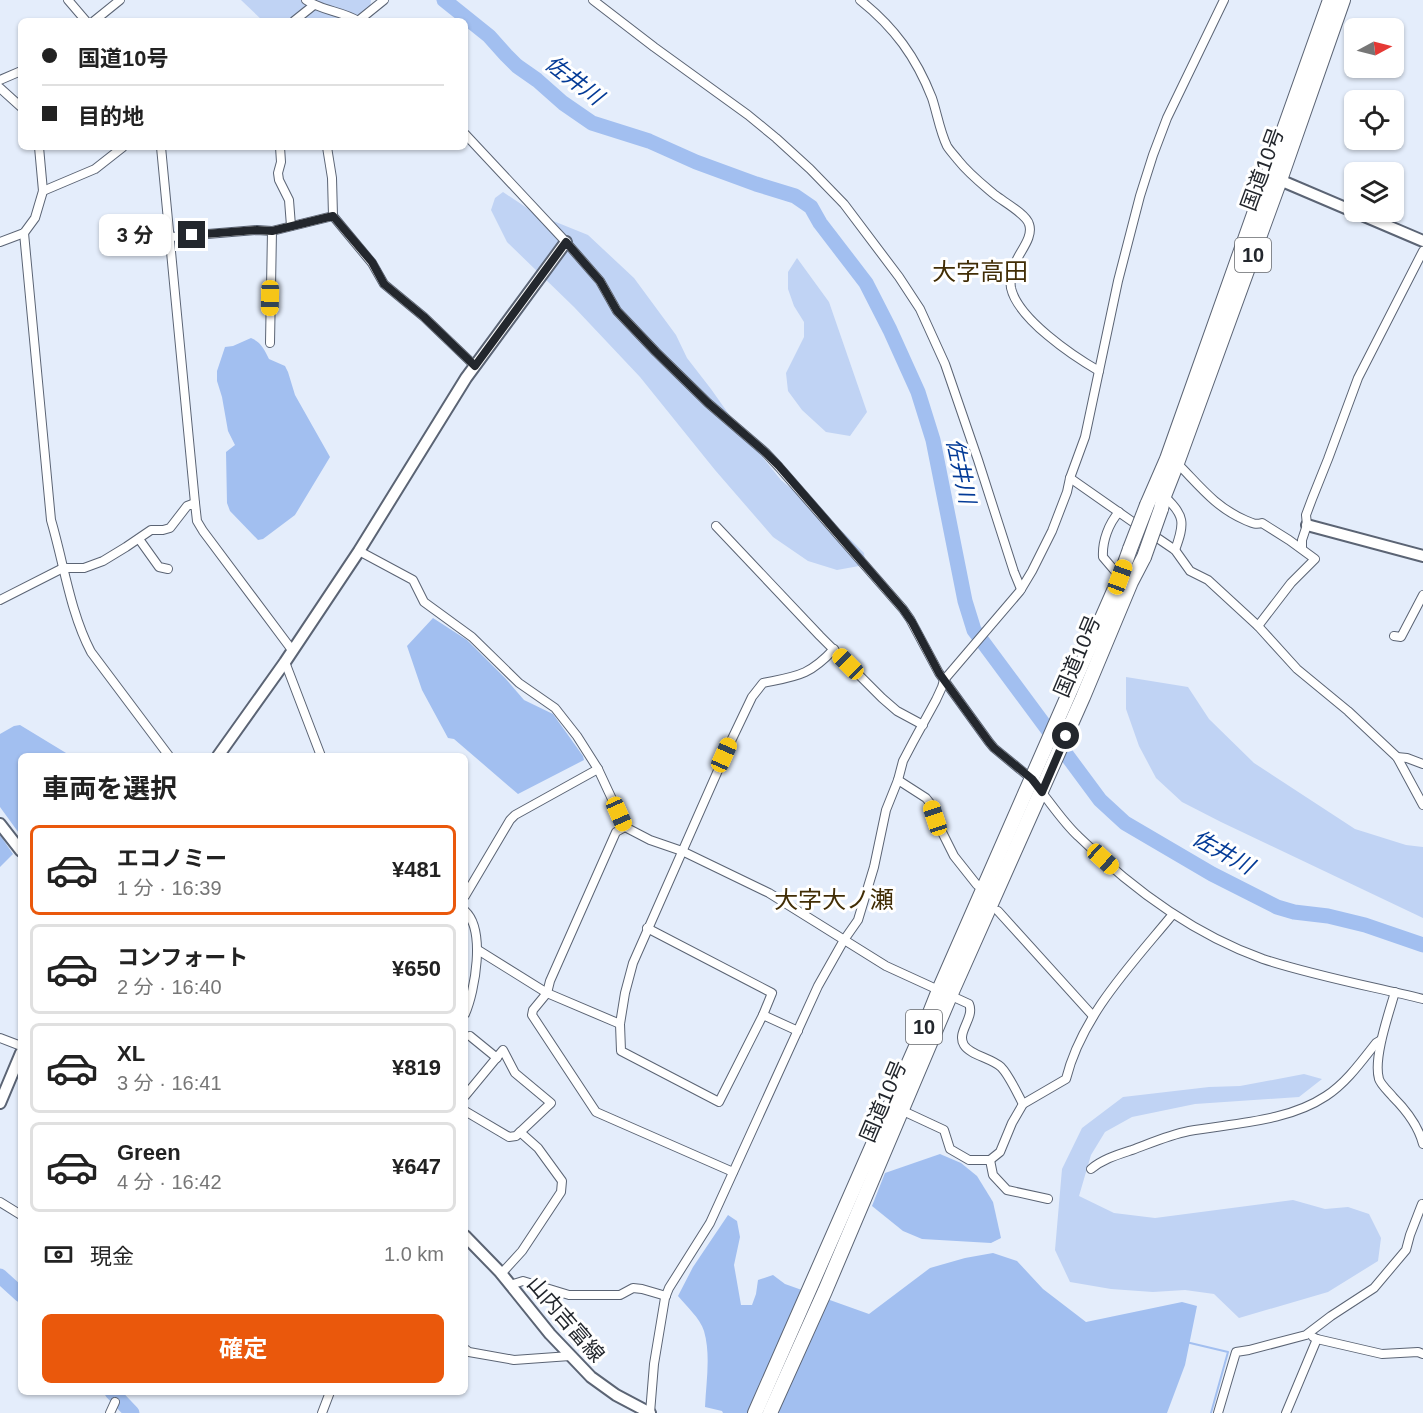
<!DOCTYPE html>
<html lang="ja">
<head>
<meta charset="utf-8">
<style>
  :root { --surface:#fff; --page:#f6f6f6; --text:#222; --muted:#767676; --line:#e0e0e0; --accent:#ea580c }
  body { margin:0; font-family:Helvetica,"Noto Sans JP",sans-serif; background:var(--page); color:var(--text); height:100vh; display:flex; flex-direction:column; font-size:22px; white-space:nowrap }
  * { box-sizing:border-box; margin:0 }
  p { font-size:20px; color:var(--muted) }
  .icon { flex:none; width:33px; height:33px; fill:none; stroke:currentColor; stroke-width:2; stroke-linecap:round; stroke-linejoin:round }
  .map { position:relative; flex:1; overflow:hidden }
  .drawer { position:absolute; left:18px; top:753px; width:450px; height:642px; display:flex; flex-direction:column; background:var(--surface); border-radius:9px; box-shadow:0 2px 4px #0004 }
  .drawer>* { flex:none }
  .guide { position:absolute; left:18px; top:18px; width:450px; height:132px; border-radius:9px; box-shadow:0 2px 4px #0004; display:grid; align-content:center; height:132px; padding:0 24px; background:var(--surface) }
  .needle { width:39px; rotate:83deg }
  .tools { position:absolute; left:1344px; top:18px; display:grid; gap:12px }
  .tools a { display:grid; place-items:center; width:60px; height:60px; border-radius:9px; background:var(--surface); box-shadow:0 2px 4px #0004; font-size:30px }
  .end { position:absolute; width:27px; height:27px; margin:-14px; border:8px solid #23272d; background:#fff; box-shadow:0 0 0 3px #fff }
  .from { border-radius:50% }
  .bubble { position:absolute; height:42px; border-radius:9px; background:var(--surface); box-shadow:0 2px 4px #0004; font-size:20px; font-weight:700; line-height:42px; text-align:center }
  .car { position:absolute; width:18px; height:36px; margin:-18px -9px; border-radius:8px; box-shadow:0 0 4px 2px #0007; background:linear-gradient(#f5c518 24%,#345 0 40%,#f5c518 0 76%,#345 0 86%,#f5c518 0) }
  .guide b { display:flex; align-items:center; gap:21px; height:57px; font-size:22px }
  .guide b+b { border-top:2px solid var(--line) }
  .guide i { width:15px; height:15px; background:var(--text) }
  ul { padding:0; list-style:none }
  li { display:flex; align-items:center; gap:18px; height:90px; margin:0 12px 9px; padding:0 12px; border:3px solid var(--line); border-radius:9px }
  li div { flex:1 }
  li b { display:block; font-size:22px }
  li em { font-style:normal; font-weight:700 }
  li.on { border-color:var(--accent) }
  li>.icon { width:54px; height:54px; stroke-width:1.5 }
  h2 { padding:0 24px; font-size:27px; line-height:72px }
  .pay { display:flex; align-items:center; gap:15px; height:66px; padding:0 24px; font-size:22px }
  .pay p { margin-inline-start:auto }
  .primary-button { display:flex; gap:12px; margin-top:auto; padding:12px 24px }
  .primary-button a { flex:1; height:69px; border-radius:9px; background:var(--accent); color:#fff; font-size:24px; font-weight:700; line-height:69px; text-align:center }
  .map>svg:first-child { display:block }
  .green { fill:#c0d3f4 }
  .water { fill:#a2bff0 }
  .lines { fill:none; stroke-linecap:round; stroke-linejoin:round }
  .stream { stroke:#a2bff0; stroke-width:2 }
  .river { stroke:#a2bff0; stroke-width:15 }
  .street-casing { stroke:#5b6474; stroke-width:10 }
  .secondary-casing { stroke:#5b6474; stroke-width:14 }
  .highway-casing { stroke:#5b6474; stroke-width:16 }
  .street { stroke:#fff; stroke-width:8 }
  .secondary { stroke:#fff; stroke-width:10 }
  .highway { stroke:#fff; stroke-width:14 }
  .highway-bridge-casing { stroke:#5b6474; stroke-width:16; stroke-linecap:butt }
  .highway-bridge { stroke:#fff; stroke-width:14 }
  .route { stroke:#23272d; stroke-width:8 }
  .labels { text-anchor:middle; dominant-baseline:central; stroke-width:6; stroke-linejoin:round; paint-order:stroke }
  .shield { fill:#fff; stroke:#65686c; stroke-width:1.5 }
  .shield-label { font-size:20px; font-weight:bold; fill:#23272d }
  .street-label { font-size:21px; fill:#23272d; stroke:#fff }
  .water-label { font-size:22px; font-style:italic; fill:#043b97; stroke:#fff }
  .quarter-label { font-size:24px; fill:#412d05; stroke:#fff }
</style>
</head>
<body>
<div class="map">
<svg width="1423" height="1413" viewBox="0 0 1423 1413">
  <rect width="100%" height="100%" fill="#e4edfb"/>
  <!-- green -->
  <g class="green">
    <polygon points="241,0 371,0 369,17 365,21 263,21"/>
    <polygon points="503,192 536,214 588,235 634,278 676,335 687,358 711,389 735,423 781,480 844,533 864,553 865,561 859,566 837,570 808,561 773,537 715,470 640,377 574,307 507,242 491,210 495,198"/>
    <polygon points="797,258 829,302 867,412 850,436 826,432 802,410 788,391 786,373 804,337 804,322 794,306 788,289 788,272"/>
    <polygon points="1126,677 1188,687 1209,719 1254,763 1355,829 1406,845 1423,847 1423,918 1221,822 1182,802 1156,778 1139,746 1126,709"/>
    <polygon points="1304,1074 1322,1079 1299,1097 1195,1104 1132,1117 1105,1132 1091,1155 1079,1196 1114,1213 1155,1218 1293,1200 1325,1209 1348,1207 1369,1214 1381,1238 1378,1261 1328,1292 1239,1318 1214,1294 1185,1290 1153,1292 1111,1289 1070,1282 1055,1250 1062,1169 1082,1128 1123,1097 1209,1087 1240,1086"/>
  </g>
  <!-- water -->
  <g class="water">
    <path d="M 251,338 C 261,342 264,349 269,359 L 285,366 L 288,372 L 295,395 L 330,457 L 295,515 L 263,539 L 258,540 L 230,511 L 227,503 L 226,452 L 235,445 L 228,431 L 222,397 L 217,381 L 217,371 L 225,347 L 233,346 Z"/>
    <polygon points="433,618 467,640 505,678 524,700 553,714 583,756 584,760 518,794 454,739 448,738 422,690 407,646"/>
    <polygon points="20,725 71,756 21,756 21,836 0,807 0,734 14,726"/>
    <polygon points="0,835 13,854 0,867"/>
    <polygon points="940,1154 961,1163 977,1176 993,1202 1001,1238 991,1243 922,1239 903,1231 872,1206 885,1173"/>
    <path d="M 728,1215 L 737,1221 L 740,1237 L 734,1265 L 741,1305 L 752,1305 L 756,1294 L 758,1280 L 773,1275 L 785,1284 L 869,1314 L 930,1268 L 965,1258 L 993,1253 L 1017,1261 L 1043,1289 L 1086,1322 L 1182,1302 L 1197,1306 L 1185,1365 L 1167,1413 L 723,1413 L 722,1411 L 705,1407 C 706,1383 711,1355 704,1331 C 700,1318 686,1306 678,1296 L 693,1267 Z"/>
  </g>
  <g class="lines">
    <!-- stream -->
    <polyline class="stream" points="1186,1342 1228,1352 1211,1413"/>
    <!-- river -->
    <g class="river">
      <polyline points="444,0 489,36 506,55 517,66 537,80 563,103 592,123 649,141 696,162 756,184 795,196 811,207 820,223 866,283 890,330 918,392 933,440 965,601 974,630 1100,800 1125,823 1212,874 1277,907 1294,912 1328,916 1365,925 1423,945"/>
      <polyline points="0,1276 21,1295"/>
      <polyline points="112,1392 132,1413"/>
    </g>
    <defs>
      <g id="street">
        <polyline points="68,0 86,21"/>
        <path d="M 306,0 C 322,11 342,11 358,21"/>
        <polyline points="593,0 654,47 748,115 776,138 810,169 844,204 899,277 920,309 945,364 978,460 1014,572 1021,589"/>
        <path d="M 860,0 C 894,27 916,57 932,98 C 937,113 940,132 947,146 C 950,151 955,156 958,160 C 969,174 982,184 995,195 C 1004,202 1026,214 1029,224 C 1034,238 1018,253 1014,266 C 1011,273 1010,281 1011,288 C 1018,319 1073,356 1099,371"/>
        <polyline points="94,21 120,0"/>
        <polyline points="294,21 314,5"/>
        <polyline points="358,21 384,0"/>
        <polyline points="0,80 21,71"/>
        <polyline points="0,88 21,107"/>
        <polyline points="465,134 566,242 600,281 617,311 656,352 708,403 765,452 779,467 903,609 910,619 939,673 989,742 994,748 1033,780"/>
        <polyline points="161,147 195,503"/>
        <polyline points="280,147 281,162 278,173 279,180 289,200 291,226"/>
        <polyline points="43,191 95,169 123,147"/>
        <polyline points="333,216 372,263 384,284 424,317 475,366"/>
        <path d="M 24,233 L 51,520 C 64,564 70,612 91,652 L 169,756"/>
        <polyline points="171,237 257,230 272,231 333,216 332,178 327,147"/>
        <polyline points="0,242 24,233 35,218 43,191 39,147"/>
        <polyline points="270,343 272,231"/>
        <path d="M 1177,463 C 1199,485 1215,507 1245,520 C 1252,523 1255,525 1262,523 L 1289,540 L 1315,559 L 1291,583 L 1258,626"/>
        <polyline points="1070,478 1140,527"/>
        <path d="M 1164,496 C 1185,515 1185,523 1175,550"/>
        <path d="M 1119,512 C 1109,523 1102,541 1103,557 L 1120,577"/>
        <polyline points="716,526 820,636 882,698 897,711 923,725"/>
        <polyline points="1150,533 1175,550 1190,571 1208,580 1258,626 1297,669 1348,711 1397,757 1423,805"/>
        <polyline points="139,539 159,567 168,569"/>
        <polyline points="1302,548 1302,540 1307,525 1306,515 1312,499 1328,459 1358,378 1423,251"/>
        <path d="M 359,551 L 413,580 L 424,602 L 472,637 L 519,683 L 555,708 L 577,736 L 598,769 L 625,827 L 650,840 L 682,851 L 769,893 L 886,966 L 969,1004 C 975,1018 956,1032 964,1045 C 970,1055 991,1058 1001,1067 C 1009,1075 1017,1093 1023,1104"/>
        <polyline points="0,600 63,568 84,568 103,561 126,547 151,530 163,530 170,528 187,506 195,503 197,521 203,531 292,650"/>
        <polyline points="1394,636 1401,637 1423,595"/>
        <polyline points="285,662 321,756"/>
        <polyline points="1397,757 1407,758 1423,764"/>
        <polyline points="898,780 926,798 930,803 935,818 954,856 977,885"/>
        <path d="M 1040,790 C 1052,805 1064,823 1078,836 C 1131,888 1193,934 1263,959 C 1315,976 1370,986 1423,999"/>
        <polyline points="625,827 616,832 550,981 547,993 533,1010 532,1015 596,1112 733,1172"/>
        <polyline points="465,896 510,820 515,815 598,769"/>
        <path d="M 465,911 C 486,930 475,991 465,1014"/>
        <polyline points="998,911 1093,1016"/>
        <polyline points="647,928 772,993 763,1015"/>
        <polyline points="478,950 547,993 620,1024"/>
        <path d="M 1395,992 C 1389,1013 1373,1058 1379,1079 C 1381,1085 1389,1092 1393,1097 C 1406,1110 1418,1125 1423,1144"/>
        <path d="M 798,1031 L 763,1015 L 719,1102 L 621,1051 L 620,1024 L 625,993 L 633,963 L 731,741 L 752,697 L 763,683 C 797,676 809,676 834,649"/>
        <polyline points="470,1036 497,1058"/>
        <polyline points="0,1038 21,1046"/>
        <polyline points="465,1096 503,1050 515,1073 551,1103 516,1136 509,1137 465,1111"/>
        <path d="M 901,1110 L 944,1130 L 950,1149 L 969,1160 L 990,1160 L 1000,1152 L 1012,1123 L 1023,1104 L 1066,1079 C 1082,1015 1132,964 1173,914"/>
        <polyline points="990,1160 993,1175 1007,1190 1048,1199"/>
        <path d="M 1091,1169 C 1103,1159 1117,1155 1132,1150 C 1151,1143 1169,1135 1189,1131 C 1234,1123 1287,1122 1326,1096 C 1346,1083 1361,1062 1376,1043 L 1381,1040"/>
        <polyline points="0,1202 21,1215"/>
        <polyline points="501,1274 522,1251 561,1192 562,1181 538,1148 520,1132"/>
        <polyline points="510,1285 523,1281 569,1295 620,1295 633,1288 642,1289 666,1296"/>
        <polyline points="1317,1339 1382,1354 1418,1352 1423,1354"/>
        <polyline points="465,1349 469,1352 514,1360 570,1356"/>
        <polyline points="110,1413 115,1402"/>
        <polyline points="322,1413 330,1392"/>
        <polyline points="650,1413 654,1364 665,1298 669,1288 710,1223 818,986 844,940 858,920 874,867 886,810 898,780 903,761 913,742 936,700 942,687 944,680 1020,591 1032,571 1052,531 1067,492 1070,478 1085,437 1118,281 1140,196 1153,155 1167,118 1224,0"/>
        <polyline points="1218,1413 1236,1352 1249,1350 1306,1335 1331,1316 1374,1288 1406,1250 1410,1235 1422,1204"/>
        <polyline points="1286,1413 1317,1339 1313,1337"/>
      </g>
      <g id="secondary">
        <polyline points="1275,178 1423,241"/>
        <polyline points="1307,525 1423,556"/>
        <polyline points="218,756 285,662 359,551 466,378 566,242"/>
        <polyline points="0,824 21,851"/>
        <polyline points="0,1103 21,1053"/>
        <polyline points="465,1236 500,1272 550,1334 591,1377 616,1395 650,1413"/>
      </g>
      <g id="highway">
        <polyline points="1147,505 1167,459 1330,0"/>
        <polyline points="1161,509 1164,496 1177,463 1280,180 1343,0"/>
        <polyline points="755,1413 922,1033 939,990 1120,577 1130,549"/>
        <polyline points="770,1413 825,1291 950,996 1083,697 1131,582 1144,557"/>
      </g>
    </defs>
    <!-- street casing -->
    <use href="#street" class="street-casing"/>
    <!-- secondary casing -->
    <use href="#secondary" class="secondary-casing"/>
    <!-- highway casing -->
    <use href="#highway" class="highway-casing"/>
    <!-- street -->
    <use href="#street" class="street"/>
    <!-- secondary -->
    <use href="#secondary" class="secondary"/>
    <!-- highway -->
    <use href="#highway" class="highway"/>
    <defs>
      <g id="highway-bridge">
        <polyline points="1130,549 1147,505"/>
        <polyline points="1144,557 1161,509"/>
      </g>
    </defs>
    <!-- highway-bridge casing -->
    <use href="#highway-bridge" class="highway-bridge-casing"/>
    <!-- highway-bridge -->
    <use href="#highway-bridge" class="highway-bridge"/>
  </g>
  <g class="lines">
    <!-- route -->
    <polyline class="route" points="192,235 257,230 272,231 333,216 372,262 384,284 424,317 475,366 566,242 600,281 617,311 656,352 708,403 765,452 779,466 903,609 912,622 939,673 989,742 994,748 1032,779 1042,792 1066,736"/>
  </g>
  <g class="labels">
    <!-- shield labels -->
    <g class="shield">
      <rect x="1235" y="238" width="36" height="34" rx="4.5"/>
      <rect x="906" y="1010" width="36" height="34" rx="4.5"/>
    </g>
    <g class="shield-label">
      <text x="1253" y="255">10</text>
      <text x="924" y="1027">10</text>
    </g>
    <!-- street labels -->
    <g class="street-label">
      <text transform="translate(1262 169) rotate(-70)">国道10号</text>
      <text transform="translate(1077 656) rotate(-67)">国道10号</text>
      <text transform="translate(883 1101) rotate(-67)">国道10号</text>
      <text transform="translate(566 1319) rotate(49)">山内吉富線</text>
    </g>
    <!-- water labels -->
    <g class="water-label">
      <text transform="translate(574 80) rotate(37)">佐井川</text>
      <text transform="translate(961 471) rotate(78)">佐井川</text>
      <text transform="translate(1223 852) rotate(29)">佐井川</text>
    </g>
    <!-- quarter labels -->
    <g class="quarter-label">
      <text x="980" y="271">大字高田</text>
      <text x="834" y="899">大字大ノ瀬</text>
    </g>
  </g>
</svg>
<div class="tools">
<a><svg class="needle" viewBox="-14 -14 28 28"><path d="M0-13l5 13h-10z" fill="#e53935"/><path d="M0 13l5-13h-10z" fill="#767676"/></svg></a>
<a><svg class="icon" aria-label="locate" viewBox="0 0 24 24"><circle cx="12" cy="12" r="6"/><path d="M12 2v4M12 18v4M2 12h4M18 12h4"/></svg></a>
<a><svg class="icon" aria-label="layers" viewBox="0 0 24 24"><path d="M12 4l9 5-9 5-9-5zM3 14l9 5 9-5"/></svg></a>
</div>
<i class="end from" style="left:1066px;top:736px"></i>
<i class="end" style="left:192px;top:235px"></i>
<div class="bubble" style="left:99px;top:214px;width:72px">3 分</div>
<i class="car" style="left:270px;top:298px;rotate:181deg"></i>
<i class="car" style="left:1120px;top:577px;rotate:20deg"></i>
<i class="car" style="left:848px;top:664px;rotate:315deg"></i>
<i class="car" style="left:724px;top:755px;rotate:24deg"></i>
<i class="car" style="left:619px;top:814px;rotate:156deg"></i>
<i class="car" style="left:935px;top:818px;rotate:342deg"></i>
<i class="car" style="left:1103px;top:859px;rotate:132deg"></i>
<div class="guide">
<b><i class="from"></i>国道10号</b>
<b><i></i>目的地</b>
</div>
<section class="drawer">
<h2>車両を選択</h2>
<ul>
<li class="on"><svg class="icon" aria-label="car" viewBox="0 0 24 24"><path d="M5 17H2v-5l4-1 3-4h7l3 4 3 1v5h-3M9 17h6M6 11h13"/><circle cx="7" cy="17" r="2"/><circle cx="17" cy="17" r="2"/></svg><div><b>エコノミー</b><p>1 分 · 16:39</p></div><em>¥481</em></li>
<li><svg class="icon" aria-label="car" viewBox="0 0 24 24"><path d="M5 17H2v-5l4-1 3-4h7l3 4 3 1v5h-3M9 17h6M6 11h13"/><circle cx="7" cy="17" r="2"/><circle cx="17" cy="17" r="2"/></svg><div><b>コンフォート</b><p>2 分 · 16:40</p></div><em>¥650</em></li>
<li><svg class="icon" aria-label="car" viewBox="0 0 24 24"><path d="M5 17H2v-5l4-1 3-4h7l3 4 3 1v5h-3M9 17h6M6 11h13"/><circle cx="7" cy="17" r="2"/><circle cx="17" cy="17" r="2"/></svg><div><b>XL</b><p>3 分 · 16:41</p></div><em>¥819</em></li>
<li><svg class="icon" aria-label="car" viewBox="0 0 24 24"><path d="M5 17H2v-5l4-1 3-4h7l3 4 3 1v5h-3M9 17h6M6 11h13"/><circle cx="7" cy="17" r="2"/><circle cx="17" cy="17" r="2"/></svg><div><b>Green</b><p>4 分 · 16:42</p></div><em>¥647</em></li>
</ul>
<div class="pay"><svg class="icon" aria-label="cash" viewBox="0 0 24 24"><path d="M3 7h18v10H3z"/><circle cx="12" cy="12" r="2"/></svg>現金<p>1.0 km</p></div>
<div class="primary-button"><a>確定</a></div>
</section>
</div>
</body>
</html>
